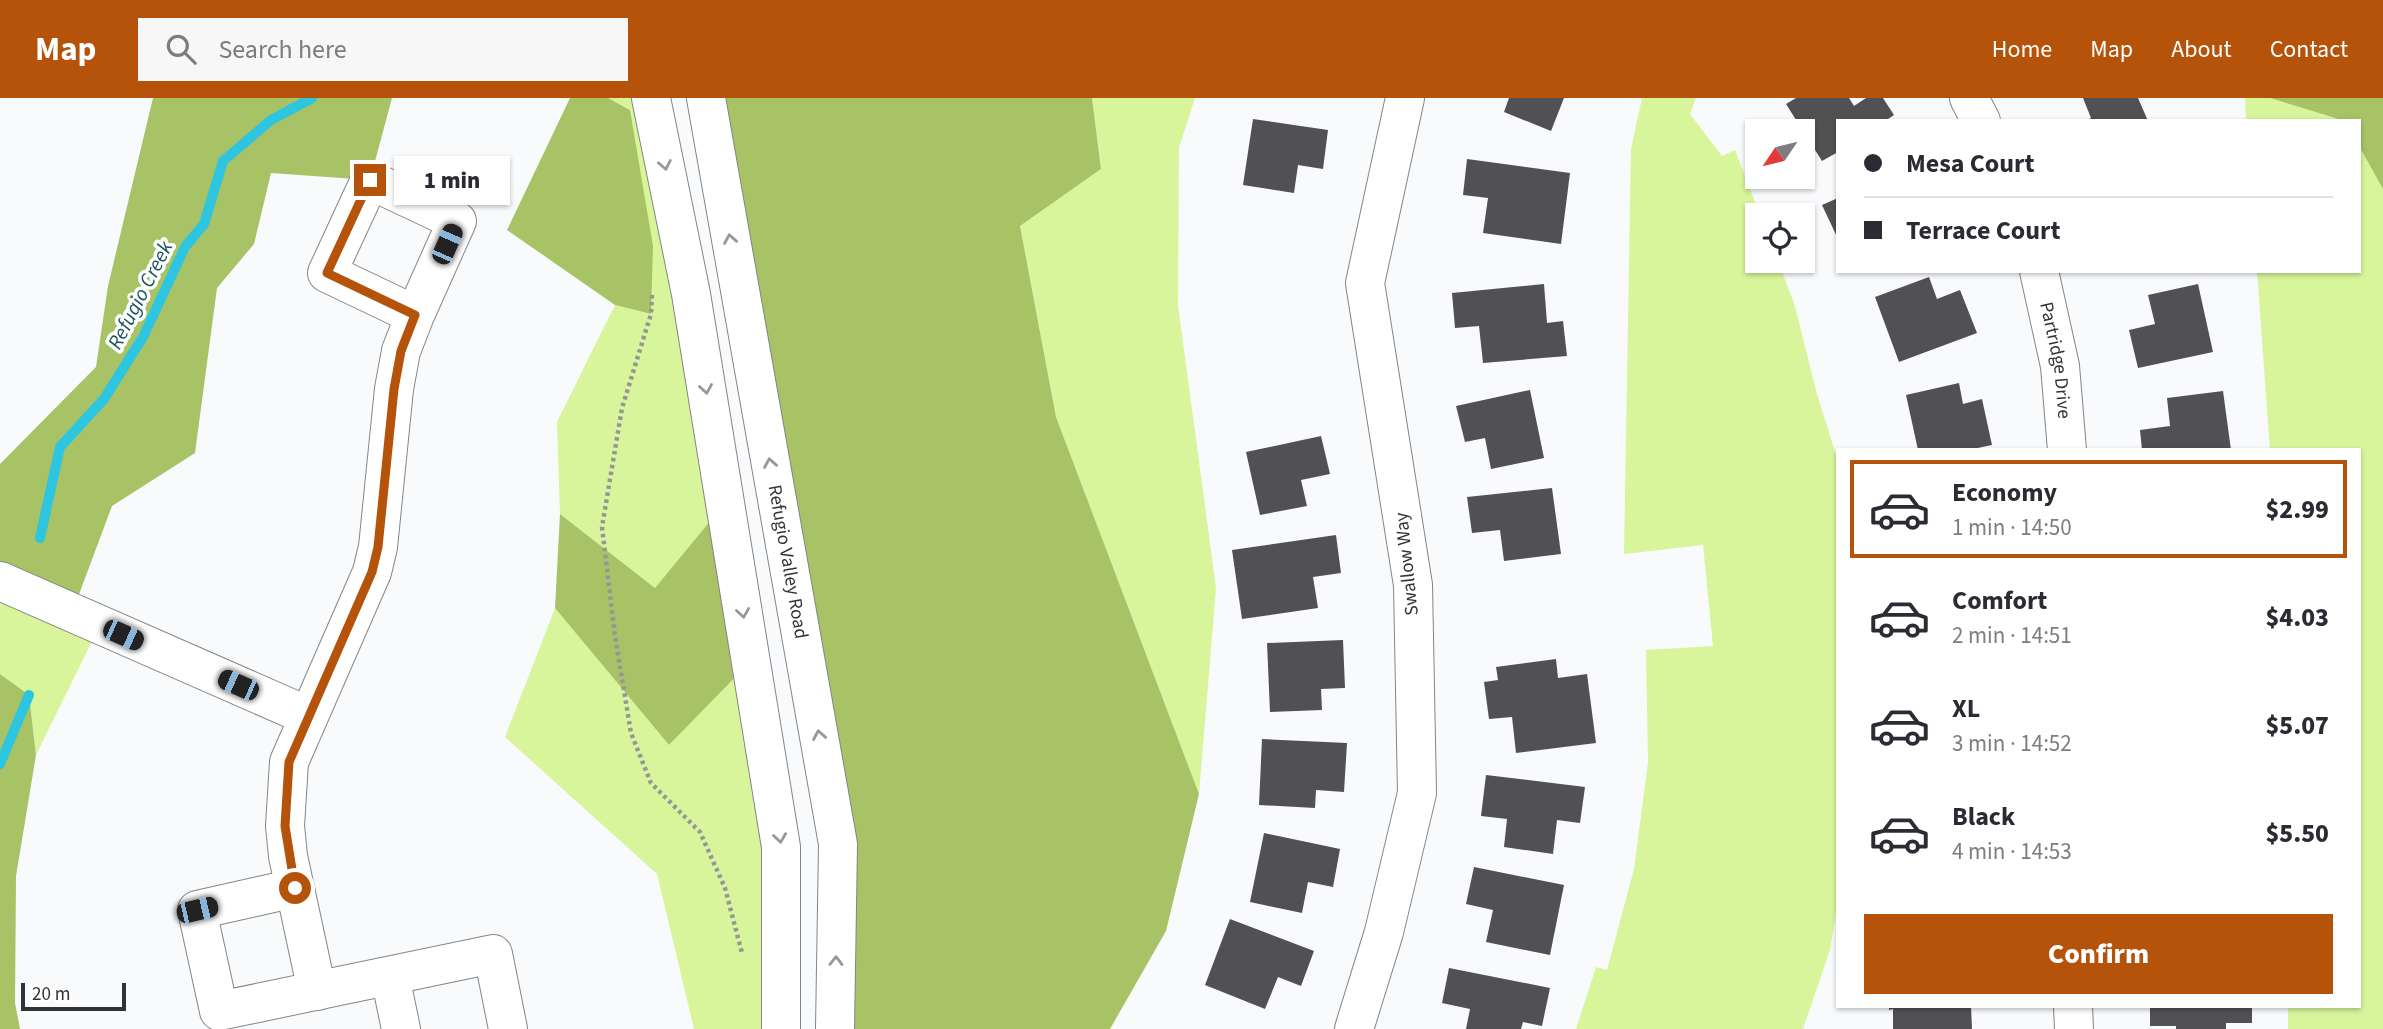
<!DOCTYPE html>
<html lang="en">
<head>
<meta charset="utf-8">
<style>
  :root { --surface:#fff; --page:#f7f7f7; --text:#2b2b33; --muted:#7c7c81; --line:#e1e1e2; --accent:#b45309 }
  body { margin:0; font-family:"Source Sans 3",sans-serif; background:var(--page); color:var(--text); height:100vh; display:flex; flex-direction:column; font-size:26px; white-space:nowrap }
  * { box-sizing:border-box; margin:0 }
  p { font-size:23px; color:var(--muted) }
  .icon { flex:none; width:38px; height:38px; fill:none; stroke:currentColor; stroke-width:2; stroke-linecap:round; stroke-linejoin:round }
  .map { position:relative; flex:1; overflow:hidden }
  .side { position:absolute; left:1836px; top:350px; width:525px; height:560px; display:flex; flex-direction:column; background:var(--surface); border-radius:0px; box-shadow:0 2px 5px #0004 }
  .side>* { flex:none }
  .top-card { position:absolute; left:1836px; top:21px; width:525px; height:154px; border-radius:0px; box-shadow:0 2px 5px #0004; display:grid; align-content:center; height:154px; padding:0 28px; background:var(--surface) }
  .needle { width:46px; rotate:235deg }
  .fabs { position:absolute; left:1745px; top:21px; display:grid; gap:14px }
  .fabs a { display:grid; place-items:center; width:70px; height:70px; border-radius:0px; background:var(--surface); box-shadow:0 2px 5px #0004; font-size:35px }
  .scale { position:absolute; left:21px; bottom:18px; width:105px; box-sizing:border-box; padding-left:7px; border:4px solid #313233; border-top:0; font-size:19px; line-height:24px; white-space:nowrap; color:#313233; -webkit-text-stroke:5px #fff; paint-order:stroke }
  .end { position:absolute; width:32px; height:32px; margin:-16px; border:9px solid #b45309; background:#fff; box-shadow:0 0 0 4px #fff }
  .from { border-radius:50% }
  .bubble { position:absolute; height:49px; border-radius:0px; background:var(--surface); box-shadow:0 2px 5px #0004; font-size:23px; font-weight:800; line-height:49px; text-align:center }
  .car { position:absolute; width:21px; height:42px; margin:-21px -10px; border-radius:9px; box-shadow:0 0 5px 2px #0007; background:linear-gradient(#222 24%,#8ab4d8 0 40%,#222 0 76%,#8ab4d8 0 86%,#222 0) }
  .top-card b { display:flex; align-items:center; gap:24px; height:66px; font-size:26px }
  .top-card b+b { border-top:2px solid var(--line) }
  .top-card i { width:18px; height:18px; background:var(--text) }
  ul { padding:12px 0 0; list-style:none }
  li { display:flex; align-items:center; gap:21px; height:98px; margin:0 14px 10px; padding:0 14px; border:4px solid transparent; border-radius:0px }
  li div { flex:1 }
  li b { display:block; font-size:26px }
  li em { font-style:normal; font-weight:800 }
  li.current { border-color:var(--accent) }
  li>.icon { width:63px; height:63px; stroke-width:1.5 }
  .cta { display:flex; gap:14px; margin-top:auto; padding:14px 28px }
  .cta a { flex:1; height:80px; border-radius:0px; background:var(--accent); color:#fff; font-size:28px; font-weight:800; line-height:80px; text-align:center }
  header { display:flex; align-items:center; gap:42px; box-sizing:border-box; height:98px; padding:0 35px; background:var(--accent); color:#fff }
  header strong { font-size:33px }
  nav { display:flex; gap:38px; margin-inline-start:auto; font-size:24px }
  .search { width:490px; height:63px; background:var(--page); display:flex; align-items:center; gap:18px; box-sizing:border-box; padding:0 24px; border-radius:0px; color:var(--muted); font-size:26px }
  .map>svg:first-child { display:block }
  .green { fill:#d9f59b }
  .forest { fill:#a7c365 }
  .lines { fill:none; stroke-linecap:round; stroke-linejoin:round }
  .stream { stroke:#2ec5e1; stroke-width:10 }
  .building { fill:#515052 }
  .minor-casing { stroke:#838587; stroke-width:40 }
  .tertiary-casing { stroke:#838587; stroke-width:40 }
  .path { stroke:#949697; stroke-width:4.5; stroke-dasharray:3.5 3.5; stroke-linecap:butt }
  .minor { stroke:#fff; stroke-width:38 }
  .tertiary { stroke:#fff; stroke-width:38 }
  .oneway { stroke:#989899 }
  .route { stroke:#b45309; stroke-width:9 }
  .labels { text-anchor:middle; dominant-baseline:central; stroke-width:7; stroke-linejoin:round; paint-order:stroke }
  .street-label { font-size:19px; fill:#313233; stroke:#fff }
  .water-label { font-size:21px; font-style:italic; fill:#1a5460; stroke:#fff }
</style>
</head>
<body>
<header>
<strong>Map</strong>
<div class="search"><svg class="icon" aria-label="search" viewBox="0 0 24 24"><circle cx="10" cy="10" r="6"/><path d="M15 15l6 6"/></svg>Search here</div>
<nav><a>Home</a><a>Map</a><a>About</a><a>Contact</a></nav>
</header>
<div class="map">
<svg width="2383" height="931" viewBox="0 0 2383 931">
  <rect width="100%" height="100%" fill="#f8fafc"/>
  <!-- green -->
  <g class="green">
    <polygon points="608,0 651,0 725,405 655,490 560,416 557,324 615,207 650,216 630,12"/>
    <polygon points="1092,0 1195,0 1179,50 1178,207 1216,490 1199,696 1056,319 1020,128 1101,71"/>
    <polygon points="1642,0 1696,0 1690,16 1722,58 1735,52 1760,117 1757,117 1757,163 1778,163 1795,208 1817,296 1837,360 1837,808 1830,852 1803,931 1576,931 1596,869 1607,872 1634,771 1648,664 1646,552 1713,548 1703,447 1624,456 1631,51"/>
    <polygon points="2245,0 2270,0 2345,23 2246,23"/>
    <polygon points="2359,48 2383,91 2383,931 2288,931 2288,908 2359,908 2359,352 2270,352 2257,173 2359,173"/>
    <polygon points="0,483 100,527 36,657 29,597 0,576"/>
    <polygon points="555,510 669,647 751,563 781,931 694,931 657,776 505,639"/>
  </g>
  <!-- forest -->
  <g class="forest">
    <polygon points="153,0 392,0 370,82 271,75 254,146 217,190 195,355 112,408 72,515 0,483 0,366 96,269 108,188"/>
    <polygon points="570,0 608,0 630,12 653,148 651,216 615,207 507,132"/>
    <polygon points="706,0 1092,0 1101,71 1020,128 1056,319 1199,696 1166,833 1110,931 835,931 838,746"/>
    <polygon points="2270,0 2383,0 2383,91 2359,48 2359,23 2345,23"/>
    <polygon points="725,405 751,563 669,647 555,510 560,416 655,490"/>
    <polygon points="0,576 29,597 36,657 16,778 15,905 20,931 0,931"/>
  </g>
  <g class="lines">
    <!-- stream -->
    <g class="stream">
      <polyline points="40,440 60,349 104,301 143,239 185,149 204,126 223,63 271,22 312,0"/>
      <polyline points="0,666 29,597"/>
    </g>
  </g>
  <!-- building -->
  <g class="building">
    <polygon points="1509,0 1564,0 1551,33 1504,14"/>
    <polygon points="1796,0 1849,0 1854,8 1866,0 1883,0 1894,17 1885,23 1838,23 1838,54 1822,63 1786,6"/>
    <polygon points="2083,0 2138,0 2148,23 2085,23 2091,20"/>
    <polygon points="1253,21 1328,32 1323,71 1298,67 1294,95 1243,87"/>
    <polygon points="1467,61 1570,75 1561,146 1483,135 1488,100 1463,97"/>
    <polygon points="1838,100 1838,141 1822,107"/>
    <polygon points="1929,179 1937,201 1960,192 1977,235 1899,264 1875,199"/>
    <polygon points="1544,186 1547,225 1563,223 1567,258 1483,265 1479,228 1455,230 1452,195"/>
    <polygon points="2198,186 2213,254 2138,270 2129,232 2155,226 2148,197"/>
    <polygon points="1959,285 1963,306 1982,301 1992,347 1968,352 1918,352 1906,297"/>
    <polygon points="1530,292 1544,360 1491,371 1485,340 1465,344 1456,308"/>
    <polygon points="2223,293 2231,352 2142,352 2140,332 2170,328 2167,300"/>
    <polygon points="1321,338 1330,376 1301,382 1307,408 1260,417 1246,354"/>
    <polygon points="1552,390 1561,456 1504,463 1500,432 1472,435 1467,399"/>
    <polygon points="1336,437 1341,475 1313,479 1318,510 1242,521 1232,452"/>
    <polygon points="1343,542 1345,590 1321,591 1322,612 1270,614 1267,545"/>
    <polygon points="1556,561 1558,580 1587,576 1596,645 1516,655 1512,619 1489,621 1484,584 1498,582 1496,569"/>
    <polygon points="1262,641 1347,645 1344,694 1316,692 1315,710 1259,707"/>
    <polygon points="1486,677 1585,689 1580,725 1557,722 1553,756 1504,749 1507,721 1481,718"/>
    <polygon points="1264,735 1340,751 1333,789 1308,784 1302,815 1250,804"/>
    <polygon points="1474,769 1564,787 1550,857 1486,844 1493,812 1466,806"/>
    <polygon points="1230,821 1314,853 1301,888 1278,879 1265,911 1205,887"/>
    <polygon points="1449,870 1550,890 1542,928 1523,924 1521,931 1466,931 1470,911 1442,905"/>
    <polygon points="1889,908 1971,908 1972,931 1893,931 1893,911 1889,912"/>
    <polygon points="2150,908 2252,908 2252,925 2226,925 2226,931 2176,931 2176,928 2150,928"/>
  </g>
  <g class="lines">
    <defs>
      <g id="minor">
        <polyline points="1969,0 1981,23"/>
        <path id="s1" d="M 2039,173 L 2060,268 L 2067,352"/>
        <polyline points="0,483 308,618"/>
        <polyline points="295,790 197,812 219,913 493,856 508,931"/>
        <polyline points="390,878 401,931"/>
        <polyline points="317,893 288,758 285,728 289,664 372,474 378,449 394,291 401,253 415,217 457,123 370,82 327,175 415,217"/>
        <polyline points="2073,908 2074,931"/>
        <polyline points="1354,931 1384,834 1417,695 1413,487 1365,185 1405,0"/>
      </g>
      <g id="tertiary">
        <polyline points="651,0 691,196 781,749 781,931"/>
        <path id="s2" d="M 706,0 L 838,746 L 835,931"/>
      </g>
    </defs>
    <!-- minor casing -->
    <use href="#minor" class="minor-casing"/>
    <!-- tertiary casing -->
    <use href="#tertiary" class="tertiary-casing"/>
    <!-- path -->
    <polyline class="path" points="652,197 651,216 622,310 602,429 615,538 631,635 651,685 700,734 725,790 742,855"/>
    <!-- minor -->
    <use href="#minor" class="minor"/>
    <!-- tertiary -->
    <use href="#tertiary" class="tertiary"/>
  </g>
  <!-- one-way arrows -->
  <defs><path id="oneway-chevron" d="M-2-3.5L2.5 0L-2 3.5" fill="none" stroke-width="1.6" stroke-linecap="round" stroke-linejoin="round" transform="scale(1.75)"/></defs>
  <g class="oneway">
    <use href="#oneway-chevron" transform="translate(665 67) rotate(79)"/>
    <use href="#oneway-chevron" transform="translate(730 141) rotate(-100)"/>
    <use href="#oneway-chevron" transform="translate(706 291) rotate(81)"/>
    <use href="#oneway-chevron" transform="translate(770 365) rotate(-100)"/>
    <use href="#oneway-chevron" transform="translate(743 515) rotate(81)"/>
    <use href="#oneway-chevron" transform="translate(819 637) rotate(-100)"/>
    <use href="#oneway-chevron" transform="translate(780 740) rotate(82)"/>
    <use href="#oneway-chevron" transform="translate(836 863) rotate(-89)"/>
  </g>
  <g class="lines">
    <!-- route -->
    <polyline class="route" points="295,790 285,728 289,664 372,474 378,449 394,291 401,253 415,217 327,175 370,82"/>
  </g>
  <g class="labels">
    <!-- street labels -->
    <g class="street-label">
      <text stroke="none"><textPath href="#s1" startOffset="91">Partridge Drive</textPath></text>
      <text stroke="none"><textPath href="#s2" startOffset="471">Refugio Valley Road</textPath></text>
      <text transform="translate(1407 466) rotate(-96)">Swallow Way</text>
    </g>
    <!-- water labels -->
    <g class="water-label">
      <text transform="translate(140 197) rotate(-63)">Refugio Creek</text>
    </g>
  </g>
</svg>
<div class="fabs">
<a><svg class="needle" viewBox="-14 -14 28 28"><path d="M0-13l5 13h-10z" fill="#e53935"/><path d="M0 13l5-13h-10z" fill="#7c7c81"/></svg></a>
<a><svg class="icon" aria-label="locate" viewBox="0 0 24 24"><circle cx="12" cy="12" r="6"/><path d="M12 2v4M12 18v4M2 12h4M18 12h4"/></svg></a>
</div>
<div class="scale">20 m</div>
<i class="end from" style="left:295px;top:790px"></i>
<i class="end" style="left:370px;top:82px"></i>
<div class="bubble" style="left:394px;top:58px;width:116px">1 min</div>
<i class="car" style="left:447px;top:146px;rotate:24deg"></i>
<i class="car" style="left:123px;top:537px;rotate:114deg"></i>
<i class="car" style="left:238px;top:587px;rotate:294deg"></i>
<i class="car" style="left:197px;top:812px;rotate:77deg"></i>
<div class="top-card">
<b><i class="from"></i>Mesa Court</b>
<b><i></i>Terrace Court</b>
</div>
<section class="side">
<ul>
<li class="current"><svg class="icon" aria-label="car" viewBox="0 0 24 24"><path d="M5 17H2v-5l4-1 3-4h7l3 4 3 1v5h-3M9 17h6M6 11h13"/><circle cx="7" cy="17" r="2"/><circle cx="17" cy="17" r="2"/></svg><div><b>Economy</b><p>1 min · 14:50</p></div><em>$2.99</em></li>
<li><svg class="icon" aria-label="car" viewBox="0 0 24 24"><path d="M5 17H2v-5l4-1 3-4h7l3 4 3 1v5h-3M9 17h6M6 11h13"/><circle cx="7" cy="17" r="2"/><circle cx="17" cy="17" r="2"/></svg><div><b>Comfort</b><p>2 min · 14:51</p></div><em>$4.03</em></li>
<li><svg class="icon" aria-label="car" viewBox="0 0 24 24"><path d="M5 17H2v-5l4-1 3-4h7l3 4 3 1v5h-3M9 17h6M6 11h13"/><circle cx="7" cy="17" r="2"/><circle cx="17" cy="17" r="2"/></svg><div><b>XL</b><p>3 min · 14:52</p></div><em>$5.07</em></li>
<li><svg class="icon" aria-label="car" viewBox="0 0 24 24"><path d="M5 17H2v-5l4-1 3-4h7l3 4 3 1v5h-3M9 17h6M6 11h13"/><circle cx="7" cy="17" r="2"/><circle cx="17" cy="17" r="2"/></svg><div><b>Black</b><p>4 min · 14:53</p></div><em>$5.50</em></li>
</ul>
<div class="cta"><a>Confirm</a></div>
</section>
</div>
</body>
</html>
